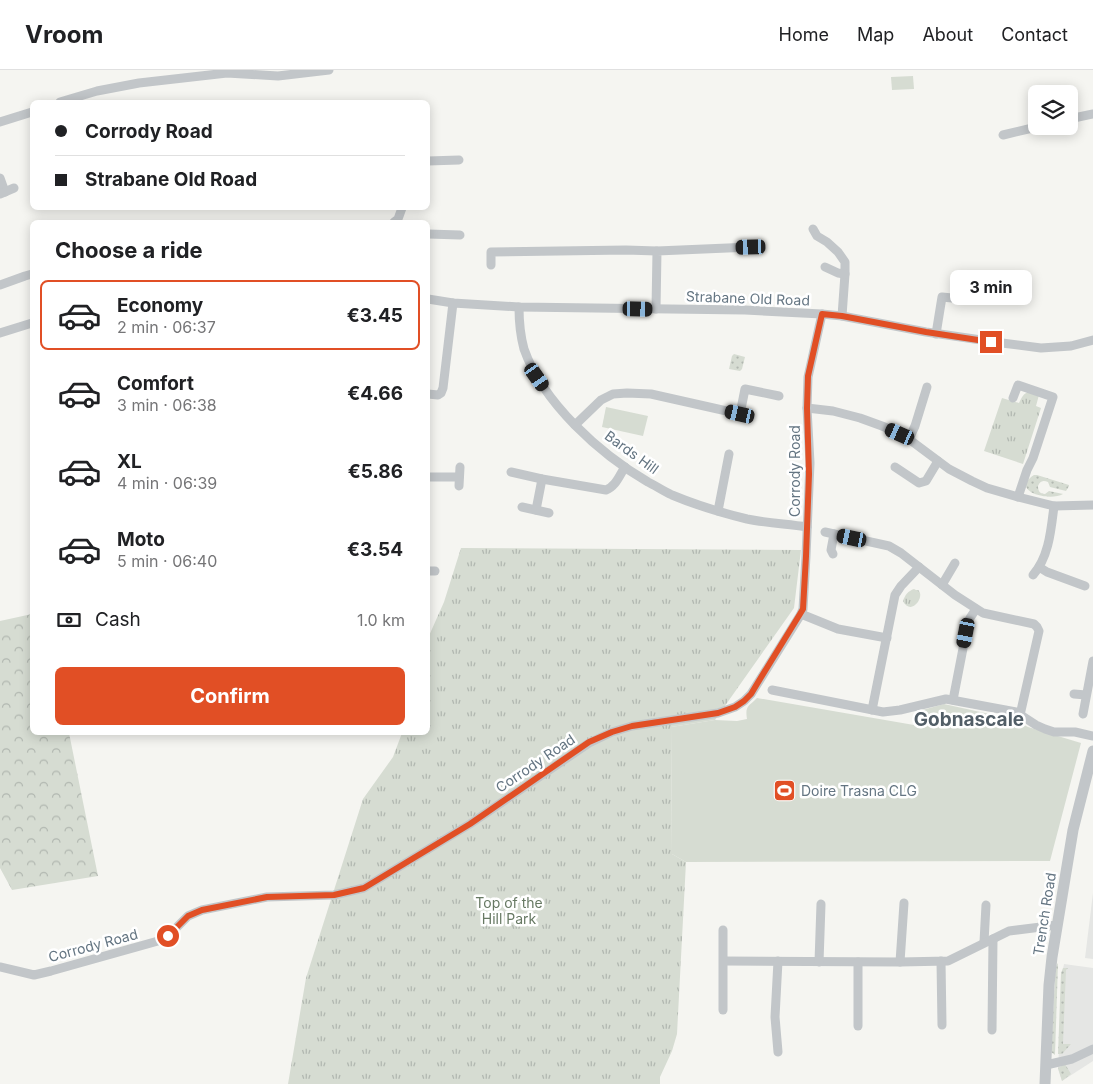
<!DOCTYPE html>
<html lang="en">
<head>
<meta charset="utf-8">
<style>
  :root { --surface:#fff; --page:#f6f6f6; --text:#202124; --muted:#757577; --line:#e0e0e0; --accent:#e14f25 }
  body { margin:0; font-family:Inter,sans-serif; background:var(--page); color:var(--text); height:100vh; display:flex; flex-direction:column; font-size:19px; white-space:nowrap }
  * { box-sizing:border-box; margin:0 }
  p { font-size:16px; color:var(--muted) }
  .icon { flex:none; width:28px; height:28px; fill:none; stroke:currentColor; stroke-width:2; stroke-linecap:round; stroke-linejoin:round }
  .map { position:relative; flex:1; overflow:hidden }
  .panel { position:absolute; left:30px; top:150px; width:400px; height:515px; display:flex; flex-direction:column; background:var(--surface); border-radius:8px; box-shadow:0 2px 12px #0003 }
  .panel>* { flex:none }
  .hud { position:absolute; left:30px; top:30px; width:400px; height:110px; border-radius:8px; box-shadow:0 2px 12px #0003; display:grid; align-content:center; height:110px; padding:0 25px; background:var(--surface) }
  .buttons { position:absolute; left:1028px; top:15px; display:grid; gap:10px }
  .buttons a { display:grid; place-items:center; width:50px; height:50px; border-radius:8px; background:var(--surface); box-shadow:0 2px 12px #0003; font-size:25px }
  .end { position:absolute; width:22px; height:22px; margin:-11px; border:6px solid #e14f25; background:#fff; box-shadow:0 0 0 2px #fff }
  .from { border-radius:50% }
  .bubble { position:absolute; height:35px; border-radius:8px; background:var(--surface); box-shadow:0 2px 12px #0003; font-size:16px; font-weight:700; line-height:35px; text-align:center }
  .car { position:absolute; width:15px; height:30px; margin:-15px -8px; border-radius:6px; box-shadow:0 0 4px 1px #0007; background:linear-gradient(#222 24%,#8ab4d8 0 40%,#222 0 76%,#8ab4d8 0 86%,#222 0) }
  .hud b { display:flex; align-items:center; gap:18px; height:48px; font-size:19px }
  .hud b+b { border-top:1px solid var(--line) }
  .hud i { width:12px; height:12px; background:var(--text) }
  ul { padding:0; list-style:none }
  li { display:flex; align-items:center; gap:15px; height:70px; margin:0 10px 8px; padding:0 15px; border:2px solid transparent; border-radius:8px }
  li div { flex:1 }
  li b { display:block; font-size:19px }
  li em { font-style:normal; font-weight:700 }
  li.active { border-color:var(--accent) }
  li>.icon { width:45px; height:45px; stroke-width:1.5 }
  h2 { padding:0 25px; font-size:22px; line-height:60px }
  .pay { display:flex; align-items:center; gap:12px; height:55px; padding:0 25px; font-size:19px }
  .pay p { margin-inline-start:auto }
  .primary-button { display:flex; gap:10px; margin-top:auto; padding:10px 25px }
  .primary-button a { flex:1; height:58px; border-radius:8px; background:var(--accent); color:#fff; font-size:20px; font-weight:700; line-height:58px; text-align:center }
  header { display:flex; align-items:center; gap:30px; box-sizing:border-box; height:70px; padding:0 25px; background:var(--surface); border-bottom:1px solid var(--line) }
  header strong { font-size:24px }
  nav { display:flex; gap:28px; margin-inline-start:auto; font-size:18px }
  .map>svg:first-child { display:block }
  .built { fill:#e5e6e4 }
  .grass { fill:url(#grass-dots) }
  .forest { fill:url(#forest-crowns) }
  .park { fill:url(#park-tufts) }
  .garden { fill:#d6dcd2 }
  .lines { fill:none; stroke-linecap:round; stroke-linejoin:round }
  .minor { stroke:#c2c6c9; stroke-width:9 }
  .tertiary { stroke:#c2c6c9; stroke-width:11 }
  .route { stroke:#e14f25; stroke-width:6 }
  .labels { text-anchor:middle; dominant-baseline:central; stroke-width:5; stroke-linejoin:round; paint-order:stroke }
  .street-label { font-size:14px; fill:#647582; stroke:#fff }
  .poi-label { font-size:14px; fill:#647582; stroke:#fff; text-anchor:start }
  .park-label { font-size:14px; fill:#677963; stroke:#fff }
  .district-label { font-size:19px; font-weight:bold; fill:#525e67; stroke:#fff }
</style>
</head>
<body>
<header>
<strong>Vroom</strong>
<nav><a>Home</a><a>Map</a><a>About</a><a>Contact</a></nav>
</header>
<div class="map">
<svg width="1093" height="1014" viewBox="0 0 1093 1014">
  <defs>
    <pattern id="grass-dots" width="8" height="8" patternUnits="userSpaceOnUse" patternTransform="scale(1.25)"><rect width="8" height="8" fill="#d6dcd2"/><path d="M2 2h.1M6 6h.1" fill="none" stroke="#b1b7b0" stroke-width="1.8" stroke-linecap="round"/></pattern>
    <pattern id="forest-crowns" width="20" height="18" patternUnits="userSpaceOnUse" patternTransform="scale(1.25)"><rect width="20" height="18" fill="#d6dcd2"/><path d="M2 6a3 3 0 1 1 6 0M12 15a3 3 0 1 1 6 0" fill="none" stroke="#b1b7b0"/></pattern>
    <pattern id="park-tufts" width="24" height="20" patternUnits="userSpaceOnUse" patternTransform="scale(1.25)"><rect width="24" height="20" fill="#d6dcd2"/><path d="M3 7l-1-3M5 7V3M7 7l1-3M15 17l-1-3M17 17v-4M19 17l1-3" fill="none" stroke="#b1b7b0"/></pattern>
  </defs>
  <rect width="100%" height="100%" fill="#f5f5f1"/>
  <!-- built -->
  <g class="built">
    <polygon points="1093,823 1093,889 1085,888"/>
    <polygon points="1064,894 1093,898 1093,991 1062,1011 1058,999 1063,899"/>
  </g>
  <!-- grass -->
  <g class="grass">
    <polygon points="734,284 745,287 742,299 740,301 729,299 732,286"/>
    <path d="M 1034,405 L 1037,405 L 1069,415 L 1069,416 L 1066,421 L 1050,417 L 1048,412 C 1043,410 1040,411 1038,416 C 1038,421 1040,424 1045,424 L 1049,421 L 1063,424 C 1049,432 1009,421 1034,405 Z"/>
    <polygon points="1058,893 1055,985 1051,982 1055,906 1056,896"/>
    <polygon points="1063,898 1068,898 1066,900 1063,974 1071,974 1062,984 1058,984 1061,903"/>
    <polygon points="1065,994 1071,1004 1062,1011 1058,998"/>
  </g>
  <!-- forest -->
  <polygon class="forest" points="32,544 32,662 69,663 98,806 12,820 0,798 0,551"/>
  <!-- park -->
  <g class="park">
    <path d="M 1030,322 L 1039,325 L 1036,336 L 1041,338 L 1023,394 L 984,381 L 1002,328 L 1019,333 C 1022,327 1023,323 1030,322 Z"/>
    <polygon points="461,478 801,480 794,538 715,650 671,657 672,784 686,792 677,964 672,981 660,1007 660,1014 288,1014 306,908 363,729 393,687 402,663 428,662 428,568 444,532"/>
    <path d="M 914,519 C 915,520 917,520 918,520 C 926,526 911,547 903,531 C 905,525 908,521 914,519 Z"/>
  </g>
  <!-- garden -->
  <g class="garden">
    <polygon points="913,6 914,19 892,20 891,7"/>
    <polygon points="606,337 648,346 643,366 602,357"/>
    <path d="M 757,628 L 914,655 L 919,641 L 944,634 L 1012,649 L 1028,657 L 1081,673 L 1050,791 L 686,792 L 672,784 L 671,657 L 715,650 L 737,651 L 747,649 C 745,636 748,637 757,628 Z"/>
  </g>
  <g class="lines">
    <!-- minor -->
    <g class="minor">
      <polyline points="60,32 97,21 139,13 227,3 278,6 329,0"/>
      <polyline points="1069,49 1093,44"/>
      <polyline points="0,52 32,42"/>
      <polyline points="1003,65 1041,56"/>
      <polyline points="428,91 459,90"/>
      <polyline points="0,108 5,122"/>
      <polyline points="0,124 14,118"/>
      <polyline points="394,152 398,149 402,138"/>
      <polyline points="813,159 817,166 827,172 838,182 845,192 845,204 842,246"/>
      <polyline points="428,164 460,165"/>
      <polyline points="491,195 491,182 626,180 657,181"/>
      <polyline points="825,197 838,203 845,204"/>
      <polyline points="0,215 25,206 32,204"/>
      <polyline points="428,229 453,233 519,237 745,240 822,244 842,246 926,262 1002,273 1041,278 1071,276 1093,270"/>
      <path d="M 519,237 C 519,249 521,268 524,279 C 543,333 600,384 648,412 C 656,416 663,421 672,425 C 696,435 722,443 747,449 C 767,453 787,454 807,457"/>
      <polyline points="656,239 657,181 751,177"/>
      <polyline points="0,263 32,253"/>
      <polyline points="936,264 942,227 952,228"/>
      <polyline points="428,324 438,325 441,323 443,318 453,233"/>
      <polyline points="1013,328 1018,315 1053,327 1033,388 1027,400 1018,427"/>
      <polyline points="807,338 833,341 860,348 882,356 902,364 949,399 972,411 987,418 1018,427 1054,436 1093,435"/>
      <polyline points="575,355 601,330 613,324 627,323 651,324 740,344 745,319 779,326"/>
      <polyline points="909,369 915,356 927,317"/>
      <polyline points="895,397 919,413 926,411 938,391"/>
      <path d="M 511,402 L 542,409 L 606,420 C 616,416 619,406 625,397"/>
      <polyline points="428,407 459,407"/>
      <polyline points="459,416 460,397"/>
      <polyline points="522,437 549,443"/>
      <polyline points="536,440 542,409"/>
      <polyline points="718,441 729,384"/>
      <polyline points="825,462 889,476 901,483 955,525 983,543 1034,554 1037,557 1039,561 1020,645"/>
      <polyline points="833,484 831,480 834,464"/>
      <polyline points="1039,497 1047,502 1085,516"/>
      <polyline points="428,501 435,501"/>
      <path d="M 1033,505 C 1049,487 1051,460 1054,436"/>
      <polyline points="942,515 955,493"/>
      <polyline points="801,544 838,559 887,568"/>
      <polyline points="772,620 883,642 900,640 946,629 1016,642 1036,655 1045,659 1054,662 1075,662 1093,666"/>
      <polyline points="1074,624 1086,625"/>
      <polyline points="953,630 966,563 970,548 976,539"/>
      <polyline points="872,640 895,525 901,516 919,497"/>
      <polyline points="1083,644 1093,591"/>
      <polyline points="723,860 723,940"/>
      <polyline points="984,872 986,835"/>
      <polyline points="724,891 900,892 948,891 1009,861 1057,855"/>
      <polyline points="778,891 775,947 778,982"/>
      <polyline points="941,891 942,955"/>
      <polyline points="819,892 821,834"/>
      <polyline points="858,892 858,956"/>
      <polyline points="900,892 904,833"/>
      <polyline points="0,897 34,905 51,901 158,871 168,866 188,846 202,840 267,827 334,825 364,818 470,754 589,673 612,662 632,656 718,643 735,637 744,631 751,624 801,544 803,539 806,486 810,393 807,338 808,307 822,244"/>
      <polyline points="992,960 993,869"/>
      <polyline points="1046,995 1072,989 1093,979"/>
    </g>
    <!-- tertiary -->
    <polyline class="tertiary" points="1045,1014 1049,915 1052,887 1073,760 1093,681"/>
  </g>
  <g class="lines">
    <!-- route -->
    <polyline class="route" points="168,866 188,846 202,840 267,827 334,825 364,818 470,754 589,672 612,662 632,656 718,643 735,637 744,631 751,624 757,614 800,544 803,539 806,486 809,404 807,338 808,306 822,244 842,246 926,262 991,272"/>
  </g>
  <!-- icons -->
  <defs>
    <symbol id="stadium-square" viewBox="-11 -11 22 22"><rect x="-9" y="-9" width="18" height="18" rx="4" fill="#e14f25" stroke="#fff"/><path d="M0-5a6.5 5 0 1 0 0 10a6.5 5 0 1 0 0-10ZM-3.5-1.8h7v3.6h-7Z" fill="#fff"/></symbol>
  </defs>
  <g fill-rule="evenodd">
    <use href="#stadium-square" x="772" y="708" width="25" height="25"/>
  </g>
  <g class="labels">
    <!-- street labels -->
    <g class="street-label">
      <text transform="translate(748 228) rotate(2)">Strabane Old Road</text>
      <text transform="translate(632 382) rotate(36)">Bards Hill</text>
      <text transform="translate(794 401) rotate(-90)">Corrody Road</text>
      <text transform="translate(535 693) rotate(-34)">Corrody Road</text>
      <text transform="translate(1044 844) rotate(-81)">Trench Road</text>
      <text transform="translate(93 875) rotate(-15)">Corrody Road</text>
    </g>
    <!-- poi labels -->
    <g class="poi-label">
      <text x="801" y="720">Doire Trasna CLG</text>
    </g>
    <!-- park labels -->
    <g class="park-label">
      <text x="509" y="832">Top of the<tspan x="509" dy="16">Hill Park</tspan></text>
    </g>
    <!-- district labels -->
    <g class="district-label">
      <text x="969" y="649">Gobnascale</text>
    </g>
  </g>
</svg>
<div class="buttons">
<a><svg class="icon" aria-label="layers" viewBox="0 0 24 24"><path d="M12 4l9 5-9 5-9-5zM3 14l9 5 9-5"/></svg></a>
</div>
<i class="end from" style="left:168px;top:866px"></i>
<i class="end" style="left:991px;top:272px"></i>
<div class="bubble" style="left:950px;top:200px;width:82px">3 min</div>
<i class="car" style="left:751px;top:177px;rotate:268deg"></i>
<i class="car" style="left:638px;top:239px;rotate:91deg"></i>
<i class="car" style="left:537px;top:307px;rotate:145deg"></i>
<i class="car" style="left:740px;top:344px;rotate:283deg"></i>
<i class="car" style="left:900px;top:364px;rotate:294deg"></i>
<i class="car" style="left:852px;top:468px;rotate:282deg"></i>
<i class="car" style="left:966px;top:563px;rotate:191deg"></i>
<div class="hud">
<b><i class="from"></i>Corrody Road</b>
<b><i></i>Strabane Old Road</b>
</div>
<section class="panel">
<h2>Choose a ride</h2>
<ul>
<li class="active"><svg class="icon" aria-label="car" viewBox="0 0 24 24"><path d="M5 17H2v-5l4-1 3-4h7l3 4 3 1v5h-3M9 17h6M6 11h13"/><circle cx="7" cy="17" r="2"/><circle cx="17" cy="17" r="2"/></svg><div><b>Economy</b><p>2 min · 06:37</p></div><em>€3.45</em></li>
<li><svg class="icon" aria-label="car" viewBox="0 0 24 24"><path d="M5 17H2v-5l4-1 3-4h7l3 4 3 1v5h-3M9 17h6M6 11h13"/><circle cx="7" cy="17" r="2"/><circle cx="17" cy="17" r="2"/></svg><div><b>Comfort</b><p>3 min · 06:38</p></div><em>€4.66</em></li>
<li><svg class="icon" aria-label="car" viewBox="0 0 24 24"><path d="M5 17H2v-5l4-1 3-4h7l3 4 3 1v5h-3M9 17h6M6 11h13"/><circle cx="7" cy="17" r="2"/><circle cx="17" cy="17" r="2"/></svg><div><b>XL</b><p>4 min · 06:39</p></div><em>€5.86</em></li>
<li><svg class="icon" aria-label="car" viewBox="0 0 24 24"><path d="M5 17H2v-5l4-1 3-4h7l3 4 3 1v5h-3M9 17h6M6 11h13"/><circle cx="7" cy="17" r="2"/><circle cx="17" cy="17" r="2"/></svg><div><b>Moto</b><p>5 min · 06:40</p></div><em>€3.54</em></li>
</ul>
<div class="pay"><svg class="icon" aria-label="cash" viewBox="0 0 24 24"><path d="M3 7h18v10H3z"/><circle cx="12" cy="12" r="2"/></svg>Cash<p>1.0 km</p></div>
<div class="primary-button"><a>Confirm</a></div>
</section>
</div>
</body>
</html>
